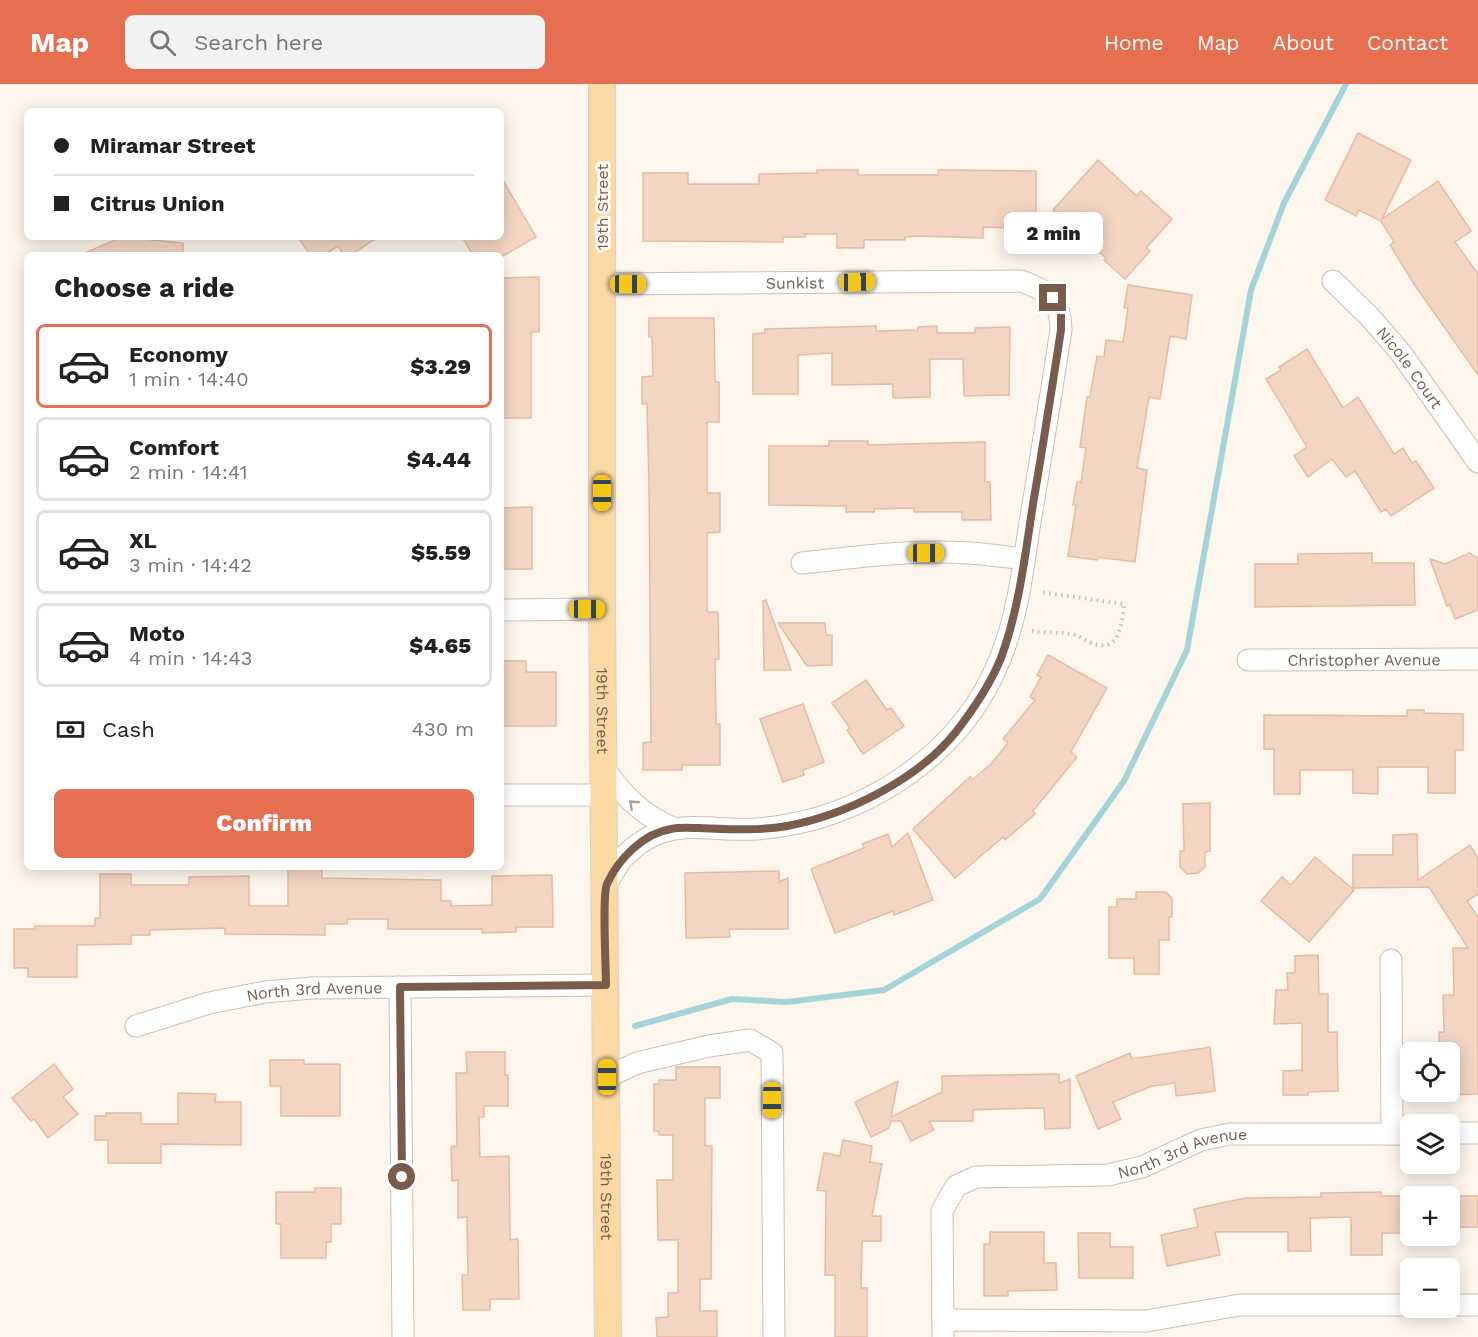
<!DOCTYPE html>
<html lang="en">
<head>
<meta charset="utf-8">
<style>
  :root { --surface:#fff; --page:#f2f2f2; --text:#222; --muted:#767676; --line:#e0e0e0; --accent:#e76f51 }
  body { margin:0; font-family:"Work Sans",sans-serif; background:var(--page); color:var(--text); height:100vh; display:flex; flex-direction:column; font-size:22px; white-space:nowrap }
  * { box-sizing:border-box; margin:0 }
  p { font-size:20px; color:var(--muted) }
  .icon { flex:none; width:33px; height:33px; fill:none; stroke:currentColor; stroke-width:2; stroke-linecap:round; stroke-linejoin:round }
  .map { position:relative; flex:1; overflow:hidden }
  .drawer { position:absolute; left:24px; top:168px; width:480px; height:618px; display:flex; flex-direction:column; background:var(--surface); border-radius:9px; box-shadow:0 3px 15px #0003 }
  .drawer>* { flex:none }
  .guide { position:absolute; left:24px; top:24px; width:480px; height:132px; border-radius:9px; box-shadow:0 3px 15px #0003; display:grid; align-content:center; height:132px; padding:0 30px; background:var(--surface) }
  .buttons { position:absolute; left:1400px; top:958px; display:grid; gap:12px }
  .buttons a { display:grid; place-items:center; width:60px; height:60px; border-radius:9px; background:var(--surface); box-shadow:0 3px 15px #0003; font-size:30px }
  .end { position:absolute; width:27px; height:27px; margin:-14px; border:8px solid #7a5c4d; background:#fff; box-shadow:0 0 0 3px #fff }
  .from { border-radius:50% }
  .bubble { position:absolute; height:42px; border-radius:9px; background:var(--surface); box-shadow:0 3px 15px #0003; font-size:20px; font-weight:800; line-height:42px; text-align:center }
  .car { position:absolute; width:18px; height:36px; margin:-18px -9px; border-radius:8px; box-shadow:0 0 4px 2px #0007; background:linear-gradient(#f5c518 24%,#345 0 40%,#f5c518 0 76%,#345 0 86%,#f5c518 0) }
  .guide b { display:flex; align-items:center; gap:21px; height:57px; font-size:22px }
  .guide b+b { border-top:2px solid var(--line) }
  .guide i { width:15px; height:15px; background:var(--text) }
  ul { padding:0; list-style:none }
  li { display:flex; align-items:center; gap:18px; height:84px; margin:0 12px 9px; padding:0 18px; border:3px solid var(--line); border-radius:9px }
  li div { flex:1 }
  li b { display:block; font-size:22px }
  li em { font-style:normal; font-weight:800 }
  li.current { border-color:var(--accent) }
  li>.icon { width:54px; height:54px; stroke-width:1.5 }
  h2 { padding:0 30px; font-size:27px; line-height:72px }
  .pay { display:flex; align-items:center; gap:15px; height:66px; padding:0 30px; font-size:22px }
  .pay p { margin-inline-start:auto }
  .cta { display:flex; gap:12px; margin-top:auto; padding:12px 30px }
  .cta a { flex:1; height:69px; border-radius:9px; background:var(--accent); color:#fff; font-size:24px; font-weight:800; line-height:69px; text-align:center }
  header { display:flex; align-items:center; gap:36px; box-sizing:border-box; height:84px; padding:0 30px; background:var(--accent); color:#fff }
  header strong { font-size:28px }
  nav { display:flex; gap:33px; margin-inline-start:auto; font-size:21px }
  .search { width:420px; height:54px; background:var(--page); display:flex; align-items:center; gap:15px; box-sizing:border-box; padding:0 21px; border-radius:9px; color:var(--muted); font-size:22px }
  .map>svg:first-child { display:block }
  .lines { fill:none; stroke-linecap:round; stroke-linejoin:round }
  .stream { stroke:#a5d3da; stroke-width:6 }
  .building { fill:#f3d5c3; stroke:#e6bba3; stroke-width:1.5 }
  .minor-casing { stroke:#d1beb0; stroke-width:23 }
  .major-casing { stroke:#dad1cd; stroke-width:28 }
  .path { stroke:#d9b8a5; stroke-width:4; stroke-dasharray:1.5 4.5; stroke-linecap:butt }
  .minor { stroke:#fff; stroke-width:21 }
  .major { stroke:#fbd9a5; stroke-width:26 }
  .oneway { stroke:#af9d94 }
  .route { stroke:#7a5c4d; stroke-width:8 }
  .labels { text-anchor:middle; dominant-baseline:central; stroke-width:6; stroke-linejoin:round; paint-order:stroke }
  .street-label { font-size:16px; fill:#7a5c4d; stroke:#fffaf3 }
</style>
</head>
<body>
<header>
<strong>Map</strong>
<div class="search"><svg class="icon" aria-label="search" viewBox="0 0 24 24"><circle cx="10" cy="10" r="6"/><path d="M15 15l6 6"/></svg>Search here</div>
<nav><a>Home</a><a>Map</a><a>About</a><a>Contact</a></nav>
</header>
<div class="map">
<svg width="1478" height="1253" viewBox="0 0 1478 1253">
  <rect width="100%" height="100%" fill="#fdf6ec"/>
  <g class="lines">
    <!-- stream -->
    <polyline class="stream" points="635,942 732,915 787,918 884,906 1040,815 1124,697 1187,566 1251,206 1284,119 1346,0"/>
  </g>
  <!-- building -->
  <g class="building">
    <polygon points="1358,49 1411,76 1382,135 1438,97 1471,147 1455,158 1478,190 1478,291 1414,200 1390,161 1394,158 1381,137 1359,126 1356,132 1325,116"/>
    <polygon points="1098,76 1137,112 1141,107 1172,135 1146,164 1150,167 1125,195 1104,176 1106,174 1053,126"/>
    <polygon points="817,86 858,86 858,91 938,91 938,86 1036,87 1036,145 983,143 983,154 919,152 905,153 905,156 864,156 864,164 837,164 837,150 805,150 805,153 783,153 783,158 643,157 643,89 688,89 688,100 759,100 759,90 817,89"/>
    <polygon points="501,93 536,153 501,173 501,171 473,171 462,153 501,153"/>
    <polygon points="122,153 183,159 183,171 80,171"/>
    <polygon points="298,153 378,153 351,171 344,171 338,162 324,171 310,171"/>
    <polygon points="539,193 539,248 531,248 531,334 501,334 501,194"/>
    <polygon points="1128,201 1192,211 1186,255 1170,252 1160,315 1149,313 1137,384 1147,386 1135,478 1098,473 1097,476 1068,472 1076,421 1073,421 1077,398 1081,399 1086,364 1080,363 1087,313 1090,313 1097,272 1104,273 1106,256 1123,258 1128,224 1124,224"/>
    <polygon points="649,234 714,234 715,298 719,298 719,338 707,338 707,409 720,409 720,448 707,449 707,528 718,528 719,575 715,575 716,640 720,640 720,681 682,681 682,686 643,686 643,659 651,658 649,401 647,320 642,320 642,293 653,292 652,253 649,253"/>
    <polygon points="876,242 876,247 918,246 918,243 937,242 937,249 975,249 975,244 1010,243 1009,311 964,312 963,275 930,275 930,313 893,314 893,300 832,301 832,269 798,271 798,310 753,310 753,250 765,249 765,245"/>
    <polygon points="1307,265 1343,324 1358,313 1394,370 1403,364 1412,379 1416,377 1434,404 1391,432 1386,425 1381,428 1355,387 1346,393 1332,375 1308,393 1294,372 1307,363 1266,295 1281,286 1279,283"/>
    <polygon points="829,357 868,357 868,361 985,358 985,398 990,398 991,436 962,436 962,428 914,428 914,424 874,425 874,428 846,428 846,422 769,421 769,362 829,362"/>
    <polygon points="532,423 532,485 501,485 501,424"/>
    <polygon points="1372,469 1372,479 1414,479 1415,521 1255,523 1255,480 1298,480 1298,470"/>
    <polygon points="1469,469 1478,474 1478,526 1455,535 1450,521 1447,522 1430,475 1445,480"/>
    <polygon points="766,516 791,586 764,586 763,517"/>
    <polygon points="778,539 825,539 826,551 832,551 832,581 807,582"/>
    <polygon points="1048,571 1107,604 1071,668 1077,673 1033,727 1035,730 1005,756 1003,753 955,794 913,745 970,693 972,696 991,680 1008,659 1003,655 1035,616 1030,613 1041,593 1037,591"/>
    <polygon points="501,577 526,577 526,588 556,588 556,642 501,642"/>
    <polygon points="866,596 887,626 891,624 904,642 863,670 847,646 850,644 832,619"/>
    <polygon points="803,620 824,678 803,686 804,691 783,698 760,635"/>
    <polygon points="1407,626 1424,626 1424,629 1463,630 1463,666 1455,666 1455,709 1428,709 1428,683 1378,683 1378,710 1353,709 1353,686 1300,686 1300,710 1274,710 1274,665 1264,665 1264,631 1407,632"/>
    <polygon points="1210,719 1210,767 1205,768 1205,783 1198,789 1187,790 1180,783 1180,767 1184,767 1183,720"/>
    <polygon points="908,749 933,816 894,831 893,827 835,849 811,785 864,764 862,760 888,750 892,763"/>
    <polygon points="1417,750 1418,796 1470,761 1478,774 1478,810 1467,817 1478,833 1478,1010 1449,1011 1449,969 1439,969 1439,948 1444,948 1443,911 1454,911 1453,864 1468,864 1429,803 1353,804 1353,771 1393,771 1393,751"/>
    <polygon points="1315,773 1354,806 1309,858 1261,817 1282,793 1291,801"/>
    <polygon points="288,783 322,783 322,794 441,796 441,817 451,817 451,822 492,821 492,792 552,791 553,843 516,843 516,848 482,849 482,845 388,845 388,835 347,835 347,840 325,840 325,851 225,850 225,844 150,846 150,851 131,851 131,860 77,861 77,893 28,893 28,884 14,884 14,845 35,845 35,842 95,842 95,834 100,834 100,790 131,790 131,801 189,801 189,793 249,792 249,822 288,822"/>
    <polygon points="779,787 779,798 788,794 788,845 729,845 730,853 686,854 685,789"/>
    <polygon points="1136,808 1166,808 1172,814 1172,833 1169,833 1169,856 1159,856 1159,890 1134,890 1134,874 1109,874 1109,823 1117,823 1117,815 1136,815"/>
    <polygon points="1318,871 1319,910 1328,910 1328,948 1337,948 1338,1007 1308,1008 1308,1011 1283,1011 1283,987 1302,986 1302,939 1274,940 1276,906 1288,906 1287,889 1295,889 1295,872"/>
    <polygon points="1210,963 1215,1007 1176,1012 1175,999 1152,1002 1113,1018 1121,1035 1098,1045 1076,992 1130,969 1132,975"/>
    <polygon points="466,968 505,968 505,991 508,991 508,1022 484,1022 484,1033 479,1033 480,1073 509,1072 510,1156 518,1155 519,1215 490,1215 490,1226 463,1226 462,1191 468,1191 467,1133 458,1134 458,1096 452,1097 451,1063 457,1062 456,989 467,989"/>
    <polygon points="270,976 304,976 304,980 340,980 340,1032 281,1032 281,1002 270,1002"/>
    <polygon points="54,980 73,1005 63,1013 78,1030 48,1054 34,1035 31,1037 12,1014"/>
    <polygon points="676,983 720,983 720,1014 705,1014 705,1062 712,1062 711,1195 700,1195 700,1227 717,1227 717,1253 657,1253 656,1234 668,1233 668,1209 678,1209 678,1156 658,1156 657,1096 673,1096 673,1051 659,1051 659,1047 654,1047 654,1000 659,1000 659,996 676,996"/>
    <polygon points="1059,990 1059,999 1070,995 1070,1044 1045,1045 1044,1024 997,1025 973,1026 973,1037 929,1037 934,1046 911,1057 901,1037 891,1037 889,1044 871,1053 855,1018 898,997 891,1033 942,1008 942,992"/>
    <polygon points="178,1009 216,1010 215,1018 241,1018 241,1061 161,1060 161,1079 108,1079 108,1056 95,1056 95,1032 106,1032 106,1029 141,1029 141,1040 178,1040"/>
    <polygon points="843,1056 872,1062 870,1078 882,1080 872,1132 881,1132 881,1157 862,1157 861,1204 867,1204 867,1253 835,1253 835,1191 825,1191 826,1107 817,1106 824,1069 840,1072"/>
    <polygon points="315,1104 341,1104 341,1140 331,1140 331,1158 326,1158 326,1174 281,1174 281,1140 276,1140 276,1108 315,1108"/>
    <polygon points="1381,1108 1381,1112 1410,1112 1410,1149 1382,1149 1382,1171 1351,1171 1351,1133 1310,1134 1311,1167 1288,1167 1288,1148 1215,1148 1220,1171 1167,1182 1161,1151 1198,1143 1194,1125 1245,1114 1321,1113 1321,1109"/>
    <rect x="1449" y="1112" width="29" height="31"/>
    <polygon points="990,1148 1044,1148 1044,1179 1056,1179 1057,1206 1008,1207 1008,1212 984,1212 984,1160 990,1160"/>
    <polygon points="1078,1149 1110,1149 1110,1163 1133,1163 1133,1194 1079,1194"/>
  </g>
  <g class="lines">
    <defs>
      <g id="minor">
        <path id="s1" d="M 1333,197 L 1369,232 L 1401,269 L 1478,378"/>
        <path id="s2" d="M 601,200 L 1021,197 C 1050,208 1060,213 1061,246 C 1051,310 1041,374 1030,438 C 1023,484 1018,531 1000,575 C 961,673 861,737 757,745 C 704,748 664,729 622,775 C 616,783 611,793 605,802"/>
        <path d="M 802,479 C 857,473 913,465 969,469 C 987,470 1006,473 1024,475"/>
        <polyline points="501,526 602,525"/>
        <path id="s3" d="M 1248,576 L 1478,575"/>
        <path d="M 604,684 C 623,712 642,731 673,744"/>
        <polyline points="501,711 604,711"/>
        <polyline points="1391,876 1392,1050"/>
        <polyline points="400,903 403,1253"/>
        <path id="s4" d="M 136,942 L 209,919 L 265,908 L 312,904 L 606,901"/>
        <polyline points="607,993 637,979 709,962 750,956 772,969 774,1253"/>
        <polyline points="1449,1049 1478,1049"/>
        <polyline points="1449,1221 1478,1221"/>
        <polyline points="943,1236 1146,1237 1240,1221 1410,1221"/>
        <path id="s5" d="M 943,1253 L 942,1127 L 956,1102 L 976,1093 L 1108,1091 L 1142,1083 L 1201,1056 L 1230,1050 L 1410,1050"/>
      </g>
      <g id="major">
        <path id="s6" d="M 602,0 L 602,525 L 608,1253"/>
      </g>
    </defs>
    <!-- minor casing -->
    <use href="#minor" class="minor-casing"/>
    <!-- major casing -->
    <use href="#major" class="major-casing"/>
    <!-- path -->
    <path class="path" d="M 1032,547 C 1046,550 1061,547 1075,551 C 1081,553 1086,557 1092,559 C 1120,570 1122,539 1124,520 L 1040,508"/>
    <!-- minor -->
    <use href="#minor" class="minor"/>
    <!-- major -->
    <use href="#major" class="major"/>
  </g>
  <!-- one-way arrows -->
  <defs><path id="oneway-chevron" d="M-2-3.5L2.5 0L-2 3.5" fill="none" stroke-width="1.6" stroke-linecap="round" stroke-linejoin="round" transform="scale(1.5)"/></defs>
  <use class="oneway" href="#oneway-chevron" transform="translate(633 720) rotate(-138)"/>
  <g class="lines">
    <!-- route -->
    <path class="route" d="M 402,1093 L 400,903 L 606,901 C 606,884 602,810 607,800 C 618,775 644,749 671,745 C 680,743 690,744 699,744 C 728,745 759,747 787,742 C 846,731 917,696 955,649 C 973,626 990,601 1001,574 C 1019,525 1025,472 1033,420 C 1043,362 1052,304 1061,246 L 1061,228 L 1053,214"/>
  </g>
  <g class="labels">
    <!-- street labels -->
    <g class="street-label">
      <text transform="translate(602 123) rotate(-90)">19th Street</text>
      <text stroke="none"><textPath href="#s2" startOffset="194">Sunkist</textPath></text>
      <text stroke="none"><textPath href="#s1" startOffset="116">Nicole Court</textPath></text>
      <text stroke="none"><textPath href="#s3" startOffset="116">Christopher Avenue</textPath></text>
      <text stroke="none"><textPath href="#s6" startOffset="627">19th Street</textPath></text>
      <text stroke="none"><textPath href="#s4" startOffset="183">North 3rd Avenue</textPath></text>
      <text stroke="none"><textPath href="#s5" startOffset="387">North 3rd Avenue</textPath></text>
      <text stroke="none"><textPath href="#s6" startOffset="1113">19th Street</textPath></text>
    </g>
  </g>
</svg>
<div class="buttons">
<a><svg class="icon" aria-label="locate" viewBox="0 0 24 24"><circle cx="12" cy="12" r="6"/><path d="M12 2v4M12 18v4M2 12h4M18 12h4"/></svg></a>
<a><svg class="icon" aria-label="layers" viewBox="0 0 24 24"><path d="M12 4l9 5-9 5-9-5zM3 14l9 5 9-5"/></svg></a>
<a>+</a>
<a>−</a>
</div>
<i class="end from" style="left:402px;top:1093px"></i>
<i class="end" style="left:1053px;top:214px"></i>
<div class="bubble" style="left:1004px;top:128px;width:99px">2 min</div>
<i class="car" style="left:857px;top:198px;rotate:89deg"></i>
<i class="car" style="left:628px;top:200px;rotate:90deg"></i>
<i class="car" style="left:602px;top:409px;rotate:180deg"></i>
<i class="car" style="left:926px;top:469px;rotate:90deg"></i>
<i class="car" style="left:587px;top:525px;rotate:90deg"></i>
<i class="car" style="left:607px;top:993px;rotate:0deg"></i>
<i class="car" style="left:772px;top:1016px;rotate:180deg"></i>
<div class="guide">
<b><i class="from"></i>Miramar Street</b>
<b><i></i>Citrus Union</b>
</div>
<section class="drawer">
<h2>Choose a ride</h2>
<ul>
<li class="current"><svg class="icon" aria-label="car" viewBox="0 0 24 24"><path d="M5 17H2v-5l4-1 3-4h7l3 4 3 1v5h-3M9 17h6M6 11h13"/><circle cx="7" cy="17" r="2"/><circle cx="17" cy="17" r="2"/></svg><div><b>Economy</b><p>1 min · 14:40</p></div><em>$3.29</em></li>
<li><svg class="icon" aria-label="car" viewBox="0 0 24 24"><path d="M5 17H2v-5l4-1 3-4h7l3 4 3 1v5h-3M9 17h6M6 11h13"/><circle cx="7" cy="17" r="2"/><circle cx="17" cy="17" r="2"/></svg><div><b>Comfort</b><p>2 min · 14:41</p></div><em>$4.44</em></li>
<li><svg class="icon" aria-label="car" viewBox="0 0 24 24"><path d="M5 17H2v-5l4-1 3-4h7l3 4 3 1v5h-3M9 17h6M6 11h13"/><circle cx="7" cy="17" r="2"/><circle cx="17" cy="17" r="2"/></svg><div><b>XL</b><p>3 min · 14:42</p></div><em>$5.59</em></li>
<li><svg class="icon" aria-label="car" viewBox="0 0 24 24"><path d="M5 17H2v-5l4-1 3-4h7l3 4 3 1v5h-3M9 17h6M6 11h13"/><circle cx="7" cy="17" r="2"/><circle cx="17" cy="17" r="2"/></svg><div><b>Moto</b><p>4 min · 14:43</p></div><em>$4.65</em></li>
</ul>
<div class="pay"><svg class="icon" aria-label="cash" viewBox="0 0 24 24"><path d="M3 7h18v10H3z"/><circle cx="12" cy="12" r="2"/></svg>Cash<p>430 m</p></div>
<div class="cta"><a>Confirm</a></div>
</section>
</div>
</body>
</html>
